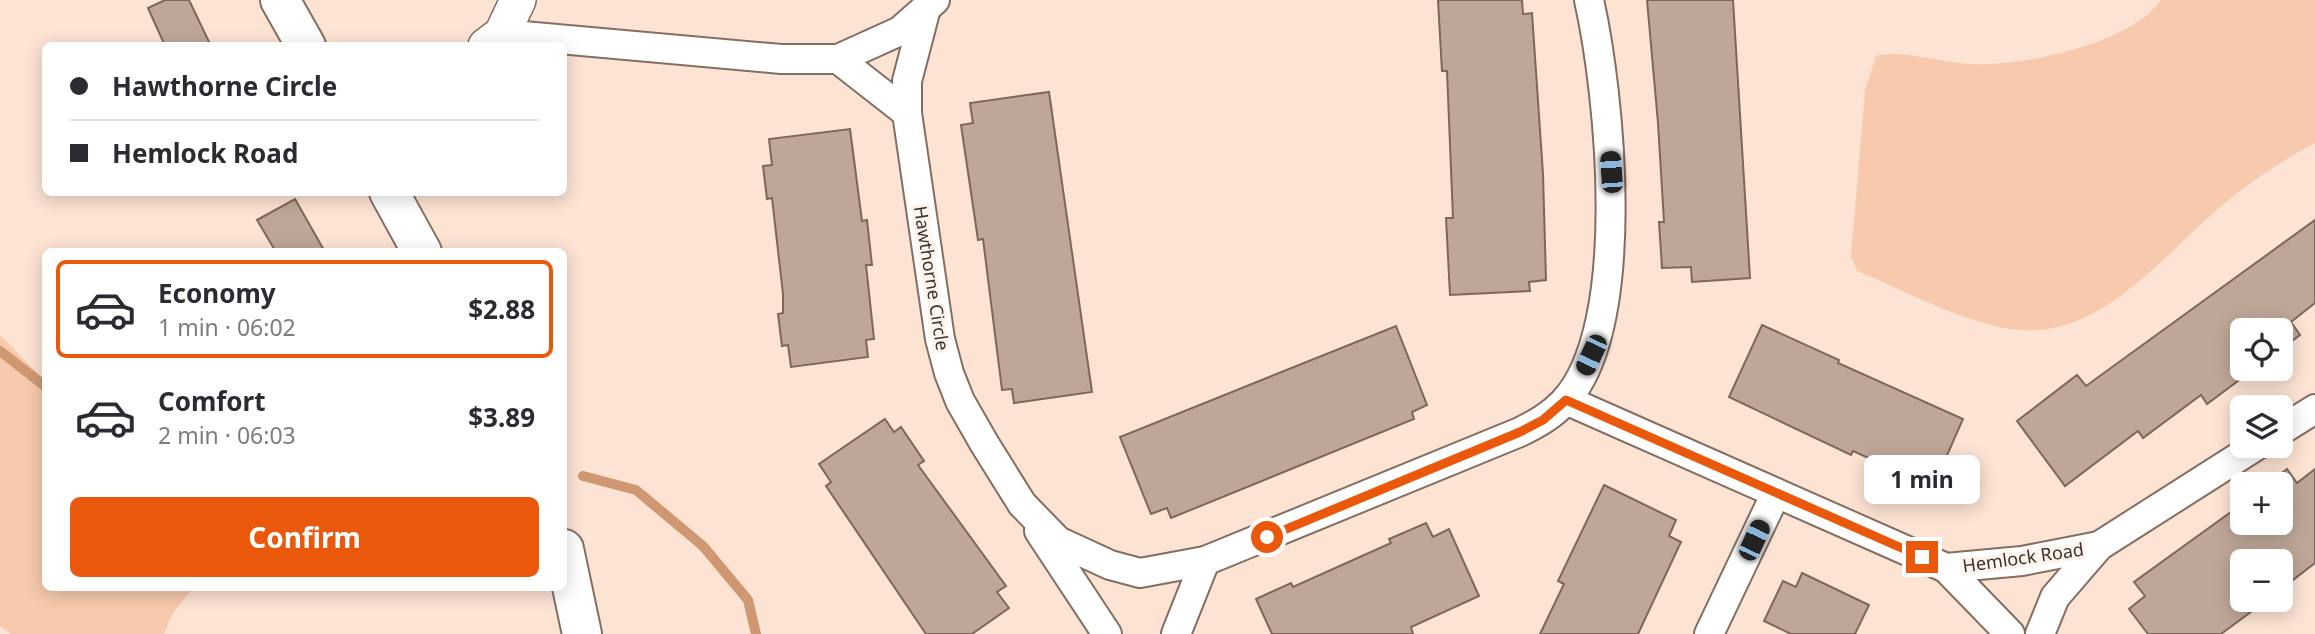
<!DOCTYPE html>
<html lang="en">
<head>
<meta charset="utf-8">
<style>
  :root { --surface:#fff; --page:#f7f7f7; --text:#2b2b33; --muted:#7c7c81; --line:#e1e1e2; --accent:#ea580c }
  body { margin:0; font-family:"Noto Sans",sans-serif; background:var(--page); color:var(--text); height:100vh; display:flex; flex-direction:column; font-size:26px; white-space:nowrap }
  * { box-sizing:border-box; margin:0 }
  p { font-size:23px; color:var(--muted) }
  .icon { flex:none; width:38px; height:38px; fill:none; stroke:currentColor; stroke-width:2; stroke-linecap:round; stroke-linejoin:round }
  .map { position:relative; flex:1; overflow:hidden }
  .details { position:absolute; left:42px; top:248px; width:525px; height:343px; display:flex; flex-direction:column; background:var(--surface); border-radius:10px; box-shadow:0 4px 18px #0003 }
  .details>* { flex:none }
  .top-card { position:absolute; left:42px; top:42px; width:525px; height:154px; border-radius:10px; box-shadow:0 4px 18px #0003; display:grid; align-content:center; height:154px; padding:0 28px; background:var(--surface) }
  .tools { position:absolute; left:2230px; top:318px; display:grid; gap:14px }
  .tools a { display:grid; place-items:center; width:63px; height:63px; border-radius:10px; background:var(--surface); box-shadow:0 4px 18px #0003; font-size:35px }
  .end { position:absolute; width:32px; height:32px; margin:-16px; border:9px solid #ea580c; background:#fff; box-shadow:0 0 0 4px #fff }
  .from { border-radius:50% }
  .bubble { position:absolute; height:49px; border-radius:10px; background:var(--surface); box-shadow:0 4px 18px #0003; font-size:23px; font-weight:700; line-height:49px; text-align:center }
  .car { position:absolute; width:21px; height:42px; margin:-21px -10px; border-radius:9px; box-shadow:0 0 5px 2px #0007; background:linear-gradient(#222 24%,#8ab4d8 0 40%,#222 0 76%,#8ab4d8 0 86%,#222 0) }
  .top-card b { display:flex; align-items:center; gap:24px; height:66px; font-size:26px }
  .top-card b+b { border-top:2px solid var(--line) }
  .top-card i { width:18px; height:18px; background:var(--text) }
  ul { padding:12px 0 0; list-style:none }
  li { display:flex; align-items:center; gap:21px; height:98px; margin:0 14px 10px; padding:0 14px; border:4px solid transparent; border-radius:10px }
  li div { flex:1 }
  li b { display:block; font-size:26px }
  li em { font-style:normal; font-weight:700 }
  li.active { border-color:var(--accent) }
  li>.icon { width:63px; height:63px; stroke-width:1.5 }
  .action { display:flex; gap:14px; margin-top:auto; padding:14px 28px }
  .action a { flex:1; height:80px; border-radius:10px; background:var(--accent); color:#fff; font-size:28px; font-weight:700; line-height:80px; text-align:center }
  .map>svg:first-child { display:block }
  .green { fill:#f7caad }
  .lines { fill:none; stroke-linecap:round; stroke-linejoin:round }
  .stream { stroke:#cf9873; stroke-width:10 }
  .building { fill:#bea798; stroke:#7d6759; stroke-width:2 }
  .minor-casing { stroke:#846e60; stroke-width:32 }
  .tertiary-casing { stroke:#846e60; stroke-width:38 }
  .secondary-casing { stroke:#846e60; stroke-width:42 }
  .minor { stroke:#fff; stroke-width:28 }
  .tertiary { stroke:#fff; stroke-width:35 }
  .secondary { stroke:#fff; stroke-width:38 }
  .route { stroke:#ea580c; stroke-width:9 }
  .labels { text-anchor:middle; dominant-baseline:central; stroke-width:7; stroke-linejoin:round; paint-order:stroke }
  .street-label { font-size:18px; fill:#3c322c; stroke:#fef4ed }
</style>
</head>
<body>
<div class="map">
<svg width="2315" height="634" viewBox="0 0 2315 634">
  <rect width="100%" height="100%" fill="#fce3d3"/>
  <!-- green -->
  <g class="green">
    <path d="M 2161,0 L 2315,0 L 2315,143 C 2285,159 2257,177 2231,198 C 2171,245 2106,337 2021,330 C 1965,325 1909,292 1857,271 L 1851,256 L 1865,90 L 1876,56 C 1898,49 1944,63 1971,64 C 2021,67 2131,44 2161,0 Z"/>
    <polygon points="0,335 45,381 46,588 193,588 173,613 164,634 11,634 0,626"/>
  </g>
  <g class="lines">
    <!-- stream -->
    <g class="stream">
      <polyline points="0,351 46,387"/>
      <polyline points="583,476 636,490 703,546 748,600 756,634"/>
    </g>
  </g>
  <!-- building -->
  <g class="building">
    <polygon points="165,0 189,0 211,46 165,46 148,8"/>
    <polygon points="1438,0 1522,0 1523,14 1532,13 1543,174 1546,280 1529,282 1530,291 1450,295 1446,218 1453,218 1447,71 1442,71"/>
    <polygon points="1647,0 1733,0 1750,278 1692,282 1691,267 1662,268 1659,222 1664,222 1658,123"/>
    <polygon points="1049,92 1092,392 1014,403 1012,389 1002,390 983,239 978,240 961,125 973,123 970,103"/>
    <polygon points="850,129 862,221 867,220 872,265 866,265 874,339 866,340 868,357 791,367 788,345 782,346 778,314 783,313 783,294 772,198 767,199 763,166 772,165 769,139"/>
    <polygon points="295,199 325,252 276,252 257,220"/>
    <polygon points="2315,220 2315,303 2291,322 2300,335 2280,350 2280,331 2242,331 2242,369 2254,369 2207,404 2201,395 2143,438 2138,431 2065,486 2017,421 2077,375 2086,386"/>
    <polygon points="1762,325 1839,360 1838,363 1963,419 1933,487 1853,451 1851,455 1729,397"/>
    <polygon points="1396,326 1427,405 1412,412 1414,419 1171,518 1167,508 1151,514 1120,437"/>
    <polygon points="885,419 894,432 901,427 924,461 918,465 1006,586 997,592 1009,608 972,634 926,634 826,486 831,482 819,464"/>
    <polygon points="2287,469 2297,483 2315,469 2315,563 2280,590 2280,562 2242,562 2242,600 2267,600 2221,634 2148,634 2129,609 2145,596 2134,582 2242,504 2242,523 2280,523 2280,485 2267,485"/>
    <polygon points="1604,485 1676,520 1669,536 1681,542 1638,634 1540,634 1564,584 1558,581"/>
    <polygon points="1426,523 1433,537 1449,529 1479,596 1411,627 1413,634 1272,634 1256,599 1291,583 1293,587 1391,543 1389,539"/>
    <polygon points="1802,573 1869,605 1855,634 1791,634 1764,621 1783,581 1796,587"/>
  </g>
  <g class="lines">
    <defs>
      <g id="minor">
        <polyline points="502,34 781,59 838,59 900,31 935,0"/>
        <path d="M 838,59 L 907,113 L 940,339 L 949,373 L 960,401 L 984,443 L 1022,504 L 1058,541 L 1110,565 L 1140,573 L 1205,561 L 1520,432 C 1536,424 1551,416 1564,402 C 1634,327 1610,94 1589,0"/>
        <polyline points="907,113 907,81 925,12"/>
        <polyline points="1566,400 1946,568 2022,561 2099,546"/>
        <polyline points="2280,431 2315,409"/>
        <polyline points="1039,531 1107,634"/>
        <polyline points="1946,568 2010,634"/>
        <polyline points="1176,634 1205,561"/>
        <polyline points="1709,634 1776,493"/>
        <polyline points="2040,634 2055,597 2099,546 2256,446"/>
      </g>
      <polyline id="tertiary" points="486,46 502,34 518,0"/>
      <g id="secondary">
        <polyline points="280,0 306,46"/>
        <polyline points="389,192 422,252"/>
        <polyline points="564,549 582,634"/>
      </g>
    </defs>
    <!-- minor casing -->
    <use href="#minor" class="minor-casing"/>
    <!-- tertiary casing -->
    <use href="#tertiary" class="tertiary-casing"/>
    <!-- secondary casing -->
    <use href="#secondary" class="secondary-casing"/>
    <!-- minor -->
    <use href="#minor" class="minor"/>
    <!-- tertiary -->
    <use href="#tertiary" class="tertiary"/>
    <!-- secondary -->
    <use href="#secondary" class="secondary"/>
  </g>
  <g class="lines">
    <!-- route -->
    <polyline class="route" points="1267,537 1520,432 1543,420 1566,400 1922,557"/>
  </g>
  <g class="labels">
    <!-- street labels -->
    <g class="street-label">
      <text transform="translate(932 278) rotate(81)">Hawthorne Circle</text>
      <text transform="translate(2023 557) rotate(-8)">Hemlock Road</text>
    </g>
  </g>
</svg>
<div class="tools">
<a><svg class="icon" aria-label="locate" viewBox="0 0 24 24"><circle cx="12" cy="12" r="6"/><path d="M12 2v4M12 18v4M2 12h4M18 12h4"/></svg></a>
<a><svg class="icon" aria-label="layers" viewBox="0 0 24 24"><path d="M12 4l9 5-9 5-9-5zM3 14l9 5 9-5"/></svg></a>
<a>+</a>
<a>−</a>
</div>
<i class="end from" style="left:1267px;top:537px"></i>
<i class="end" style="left:1922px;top:557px"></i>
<div class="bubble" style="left:1864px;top:455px;width:116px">1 min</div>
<i class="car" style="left:1611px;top:172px;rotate:356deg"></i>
<i class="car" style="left:1591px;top:355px;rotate:205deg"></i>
<i class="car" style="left:1754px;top:540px;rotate:25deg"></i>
<div class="top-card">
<b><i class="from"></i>Hawthorne Circle</b>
<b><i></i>Hemlock Road</b>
</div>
<section class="details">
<ul>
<li class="active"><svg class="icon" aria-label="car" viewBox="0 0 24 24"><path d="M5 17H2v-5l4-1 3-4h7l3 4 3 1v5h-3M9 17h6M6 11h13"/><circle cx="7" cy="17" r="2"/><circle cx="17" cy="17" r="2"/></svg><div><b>Economy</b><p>1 min · 06:02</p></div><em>$2.88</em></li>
<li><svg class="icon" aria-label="car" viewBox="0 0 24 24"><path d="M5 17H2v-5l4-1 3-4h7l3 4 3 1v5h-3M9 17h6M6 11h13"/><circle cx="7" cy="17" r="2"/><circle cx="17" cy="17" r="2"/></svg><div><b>Comfort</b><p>2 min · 06:03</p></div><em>$3.89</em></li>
</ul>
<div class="action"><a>Confirm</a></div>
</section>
</div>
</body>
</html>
